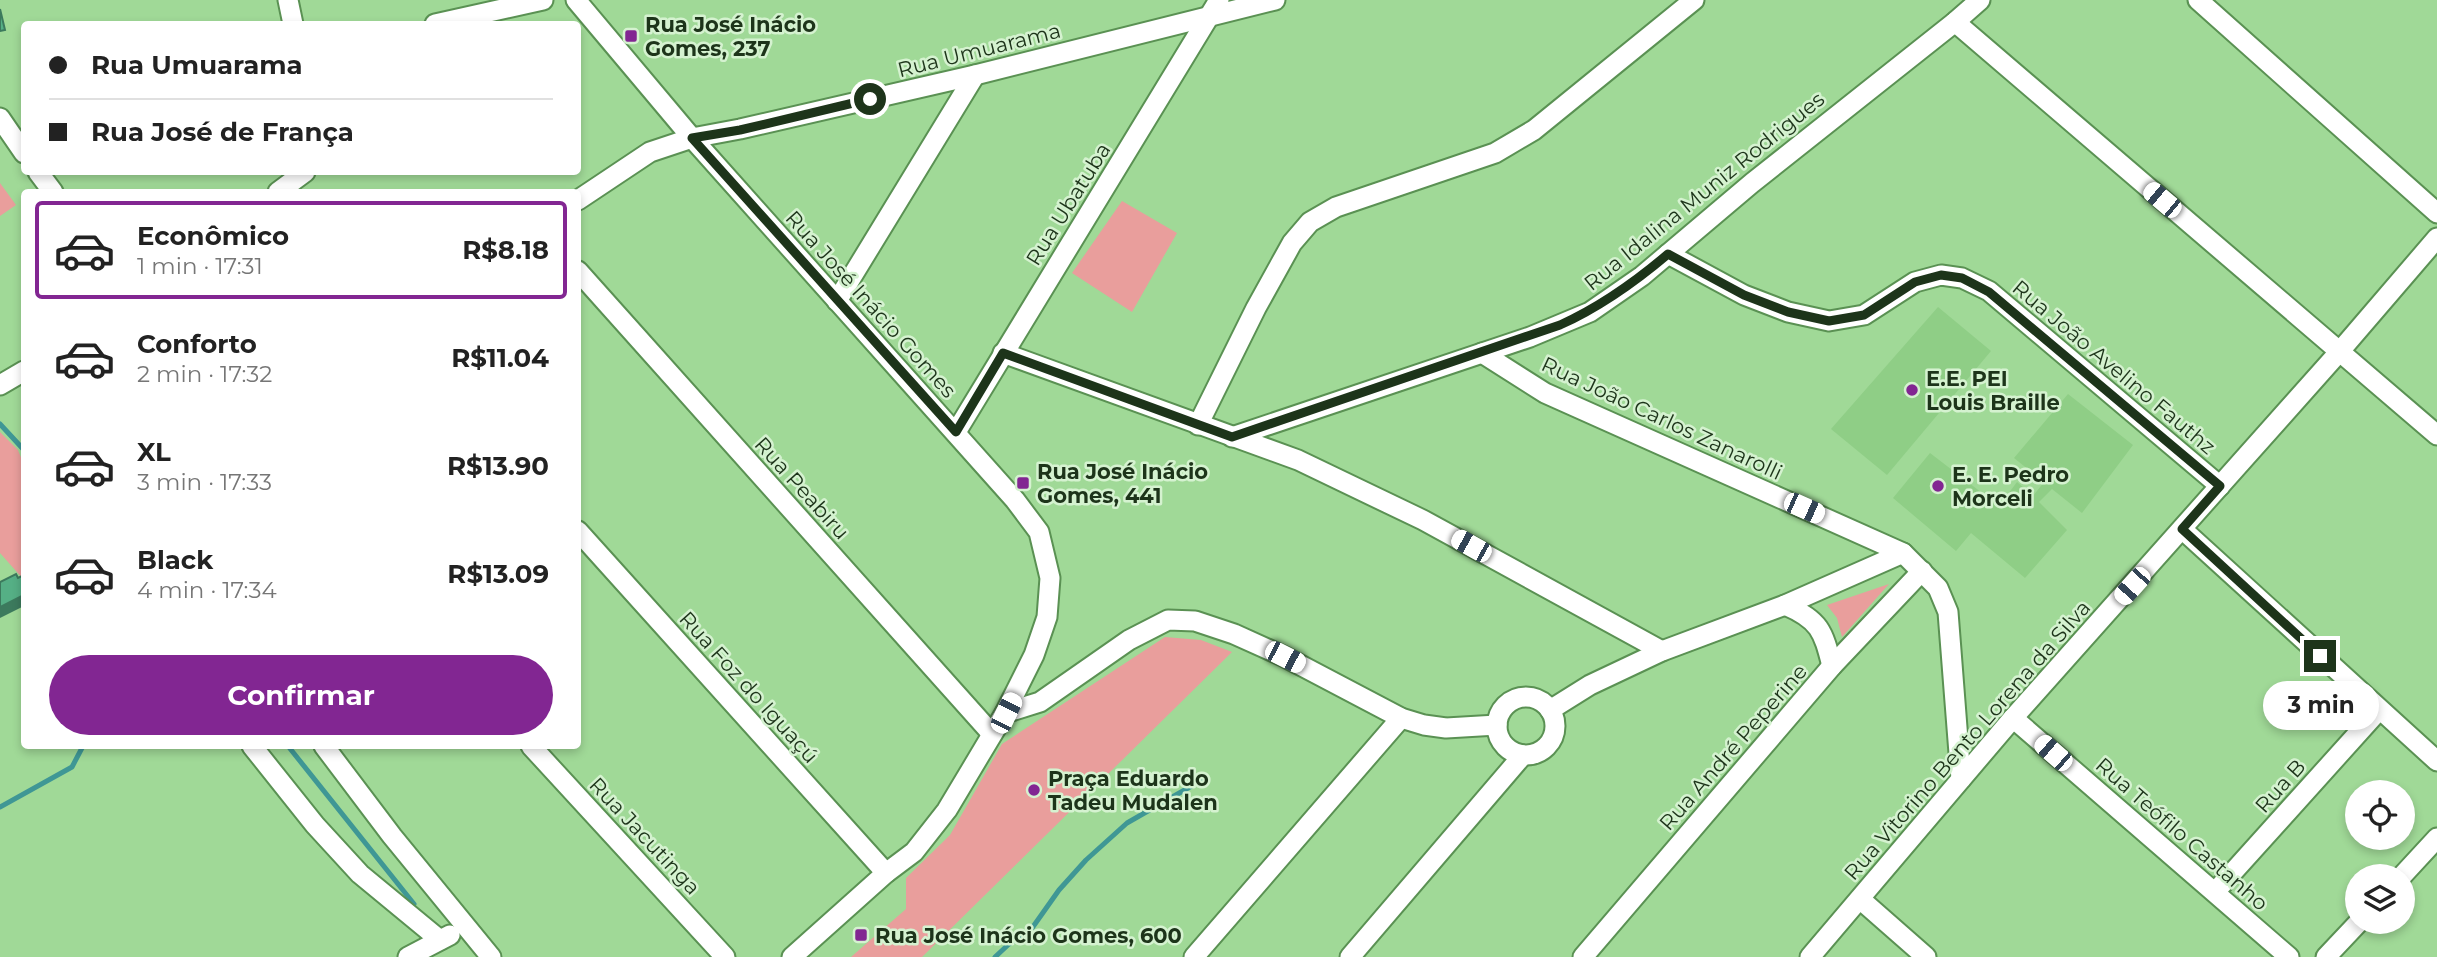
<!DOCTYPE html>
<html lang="pt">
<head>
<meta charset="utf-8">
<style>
  :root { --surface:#fff; --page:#f6f6f6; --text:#222; --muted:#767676; --line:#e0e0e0; --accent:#822692 }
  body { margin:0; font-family:Montserrat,sans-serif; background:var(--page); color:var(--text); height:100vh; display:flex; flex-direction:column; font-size:26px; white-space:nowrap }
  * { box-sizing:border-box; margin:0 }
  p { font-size:23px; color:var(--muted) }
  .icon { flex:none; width:38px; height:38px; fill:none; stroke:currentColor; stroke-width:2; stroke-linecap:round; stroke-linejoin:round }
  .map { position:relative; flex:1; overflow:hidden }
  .details { position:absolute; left:21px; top:189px; width:560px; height:560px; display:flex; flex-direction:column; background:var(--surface); border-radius:7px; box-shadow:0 4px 10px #0003 }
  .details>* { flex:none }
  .hud { position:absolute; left:21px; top:21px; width:560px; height:154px; border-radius:7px; box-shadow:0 4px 10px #0003; display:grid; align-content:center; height:154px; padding:0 28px; background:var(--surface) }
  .controls { position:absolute; left:2345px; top:780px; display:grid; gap:14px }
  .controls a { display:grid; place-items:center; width:70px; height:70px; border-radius:50%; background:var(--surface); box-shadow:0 4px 10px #0003; font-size:35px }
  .end { position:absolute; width:32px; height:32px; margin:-16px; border:9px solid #1d341a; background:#fff; box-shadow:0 0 0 4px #fff }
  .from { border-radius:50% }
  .bubble { position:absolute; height:49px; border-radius:24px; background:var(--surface); box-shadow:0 4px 10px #0003; font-size:23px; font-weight:700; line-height:49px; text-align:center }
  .car { position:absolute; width:21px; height:42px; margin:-21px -10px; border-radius:9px; box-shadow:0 0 5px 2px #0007; background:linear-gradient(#fff 24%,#345 0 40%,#fff 0 76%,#345 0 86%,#fff 0) }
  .hud b { display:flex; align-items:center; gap:24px; height:66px; font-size:26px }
  .hud b+b { border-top:2px solid var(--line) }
  .hud i { width:18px; height:18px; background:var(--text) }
  ul { padding:12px 0 0; list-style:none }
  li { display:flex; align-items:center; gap:21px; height:98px; margin:0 14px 10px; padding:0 14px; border:4px solid transparent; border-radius:7px }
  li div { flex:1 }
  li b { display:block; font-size:26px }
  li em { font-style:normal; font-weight:700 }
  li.active { border-color:var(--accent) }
  li>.icon { width:63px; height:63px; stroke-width:1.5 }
  .button { display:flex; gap:14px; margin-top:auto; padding:14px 28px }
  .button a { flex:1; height:80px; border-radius:42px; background:var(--accent); color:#fff; font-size:28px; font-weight:700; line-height:80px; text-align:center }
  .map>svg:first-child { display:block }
  .built { fill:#8fce86 }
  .green { fill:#e99e9c }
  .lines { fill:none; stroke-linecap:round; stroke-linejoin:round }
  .stream { stroke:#3f9795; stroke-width:5 }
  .minor-casing { stroke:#5a9153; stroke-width:23 }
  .minor { stroke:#fff; stroke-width:19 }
  .shaded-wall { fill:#3c7a5d }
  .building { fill:#55af85; stroke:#3c7a5d; stroke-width:2 }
  .route { stroke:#1d341a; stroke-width:9 }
  .poi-dot { fill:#822692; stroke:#d5f2d0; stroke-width:2.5 }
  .labels { text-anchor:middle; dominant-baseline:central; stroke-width:5; stroke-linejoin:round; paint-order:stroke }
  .poi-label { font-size:21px; font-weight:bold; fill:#1d341a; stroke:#d5f2d0; text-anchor:start }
  .street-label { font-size:21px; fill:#1d341a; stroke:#d5f2d0 }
</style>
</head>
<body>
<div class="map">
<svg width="2437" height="957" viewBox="0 0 2437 957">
  <rect width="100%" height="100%" fill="#a0d997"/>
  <!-- built -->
  <g class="built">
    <polygon points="1938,307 1991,351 1887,475 1831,429"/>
    <polygon points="2068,394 2133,445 2082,513 2052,489 2039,502 2067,530 2025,578 1971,533 1956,551 1893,498 1930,453 1999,506 2017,482 2033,496 2044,482 2014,458"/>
  </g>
  <!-- green -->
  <g class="green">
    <polygon points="0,183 16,205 0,216"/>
    <polygon points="1122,201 1177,233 1132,312 1072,273"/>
    <polygon points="0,432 18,450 24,465 24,580 0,553"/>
    <polygon points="1889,584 1842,637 1837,618 1827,605"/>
    <polygon points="1165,637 1201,640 1232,652 922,957 851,957 906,909 906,878 950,835 1002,744"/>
  </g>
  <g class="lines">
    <!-- stream -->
    <g class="stream">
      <polyline points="0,424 24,450"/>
      <polyline points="288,746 414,904"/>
      <polyline points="0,807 72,767 83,746"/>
      <polyline points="995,957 1009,944 1030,931 1059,890 1086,860 1127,823 1202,780"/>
    </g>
    <defs>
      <g id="minor">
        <polyline points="288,0 293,24"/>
        <polyline points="576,0 692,138 1015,500 1039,532 1050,578 1047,617 1034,655 1005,713 947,810 914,852 886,873 792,957"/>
        <polyline points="2198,0 2437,213"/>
        <polyline points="1955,22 2437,435"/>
        <polyline points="435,24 543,0"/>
        <polyline points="0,118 24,153"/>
        <polyline points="38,172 53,192"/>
        <polyline points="278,192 305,172"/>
        <polyline points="578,200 650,152 692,138 740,129 975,75 1275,0"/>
        <polyline points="1668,254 1744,295 1788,312 1829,321 1864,315 1915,282 1941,275 1962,278 1989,291 2220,486"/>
        <polyline points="578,271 992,734"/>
        <polyline points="837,301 975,75"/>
        <polyline points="1003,353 1298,460 1423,520 1662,651"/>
        <polyline points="1482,353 1545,393 1903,553 1938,588 1948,612 1961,779"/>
        <polyline points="0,385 24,371"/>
        <polyline points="1198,425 1256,308 1292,243 1310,222 1336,207 1495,153 1534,130 1694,0"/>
        <polyline points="956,432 1219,0"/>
        <polyline points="1232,437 1530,337 1590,312 1642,276 1752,183 1955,22 1980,0"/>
        <polyline points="2182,529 2437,761"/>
        <polyline points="578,531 886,873"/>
        <path d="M 1785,605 C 1820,620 1823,631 1832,666"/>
        <circle cx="1526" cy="726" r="29"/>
        <polyline points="1550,710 1590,685 1662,651 1785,605 1903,553"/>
        <polyline points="1005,713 1040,702 1129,640 1168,620 1195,621 1234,634 1285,657 1401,718 1424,725 1446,728 1497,725"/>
        <polyline points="2013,718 2289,957"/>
        <polyline points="252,746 315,825 360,874 440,940"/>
        <polyline points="324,746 392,836 491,957"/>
        <polyline points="531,746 725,957"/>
        <polyline points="2401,877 2437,838"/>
        <polyline points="2215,892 2379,710"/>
        <polyline points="1860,899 1926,957"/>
        <polyline points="408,957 450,935"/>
        <polyline points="1194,957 1401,718"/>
        <polyline points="1350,957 1523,755"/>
        <polyline points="1583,957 1832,666 1922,571"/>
        <polyline points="1810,957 2013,718 2340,351 2437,238"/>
        <polyline points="2326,957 2359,922"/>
      </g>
    </defs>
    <!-- minor casing -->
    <use href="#minor" class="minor-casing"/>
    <!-- minor -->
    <use href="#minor" class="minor"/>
  </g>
  <!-- shaded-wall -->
  <polygon class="shaded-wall" points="24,595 24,606 0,618 0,607"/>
  <!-- building -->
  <g class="building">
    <polygon points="0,9 5,30 0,31"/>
    <polygon points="16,574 18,578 24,575 24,595 0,607 0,582"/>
  </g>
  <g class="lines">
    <!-- route -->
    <path class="route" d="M 870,99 L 740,130 L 692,138 L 956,432 L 1003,353 L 1232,437 L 1560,325 C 1600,307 1635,282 1668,254 L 1744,295 L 1788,312 L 1829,321 L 1864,315 L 1915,282 L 1941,275 L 1962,278 L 1989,292 L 2220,486 L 2182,529 L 2320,656"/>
  </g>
  <!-- markers -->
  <g class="poi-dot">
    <rect x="624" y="29" width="14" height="14" rx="3.5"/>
    <circle cx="1912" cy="390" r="7"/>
    <rect x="1016" y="476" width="14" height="14" rx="3.5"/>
    <circle cx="1938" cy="486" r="7"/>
    <circle cx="1034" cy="790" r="7"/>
    <rect x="854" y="928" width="14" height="14" rx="3.5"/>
  </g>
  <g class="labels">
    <!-- poi labels -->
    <g class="poi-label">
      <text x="645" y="24">Rua José Inácio<tspan x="645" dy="24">Gomes, 237</tspan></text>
      <text x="1926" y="378">E.E. PEI<tspan x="1926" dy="24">Louis Braille</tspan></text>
      <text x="1037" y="471">Rua José Inácio<tspan x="1037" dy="24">Gomes, 441</tspan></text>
      <text x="1952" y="474">E. E. Pedro<tspan x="1952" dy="24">Morceli</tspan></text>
      <text x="1048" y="778">Praça Eduardo<tspan x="1048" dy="24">Tadeu Mudalen</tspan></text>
      <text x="875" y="935">Rua José Inácio Gomes, 600</text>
    </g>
    <!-- street labels -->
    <g class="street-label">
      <text transform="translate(979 50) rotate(-14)">Rua Umuarama</text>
      <text transform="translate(1704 191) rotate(-39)">Rua Idalina Muniz Rodrigues</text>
      <text transform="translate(1068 204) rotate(-58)">Rua Ubatuba</text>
      <text transform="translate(871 304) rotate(48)">Rua José Inácio Gomes</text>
      <text transform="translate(2114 367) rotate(40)">Rua João Avelino Fauthz</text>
      <text transform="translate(1662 418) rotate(25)">Rua João Carlos Zanarolli</text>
      <text transform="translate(802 488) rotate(48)">Rua Peabiru</text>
      <text transform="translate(749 687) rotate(48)">Rua Foz do Iguaçú</text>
      <text transform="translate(1967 740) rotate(-49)">Rua Vitorino Bento Lorena da Silva</text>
      <text transform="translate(1733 747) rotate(-49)">Rua André Peperine</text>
      <text transform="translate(2280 786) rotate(-48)">Rua B</text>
      <text transform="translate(2182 834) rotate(41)">Rua Teófilo Castanho</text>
      <text transform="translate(645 836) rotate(47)">Rua Jacutinga</text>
    </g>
  </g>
</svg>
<div class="controls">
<a><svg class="icon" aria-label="locate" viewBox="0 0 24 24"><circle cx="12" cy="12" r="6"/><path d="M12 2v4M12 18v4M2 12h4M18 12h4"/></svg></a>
<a><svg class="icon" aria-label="layers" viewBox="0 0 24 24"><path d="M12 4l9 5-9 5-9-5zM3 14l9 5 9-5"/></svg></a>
</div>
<i class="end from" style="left:870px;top:99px"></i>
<i class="end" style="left:2320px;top:656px"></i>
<div class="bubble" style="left:2263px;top:681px;width:116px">3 min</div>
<i class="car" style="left:2162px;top:200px;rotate:310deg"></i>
<i class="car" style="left:1804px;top:508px;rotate:114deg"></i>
<i class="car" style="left:1471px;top:546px;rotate:299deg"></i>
<i class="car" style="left:2132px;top:586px;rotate:222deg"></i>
<i class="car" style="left:1285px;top:657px;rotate:117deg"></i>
<i class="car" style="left:1006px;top:713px;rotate:26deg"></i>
<i class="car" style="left:2053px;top:753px;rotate:311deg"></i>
<div class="hud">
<b><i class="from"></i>Rua Umuarama</b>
<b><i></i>Rua José de França</b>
</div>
<section class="details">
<ul>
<li class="active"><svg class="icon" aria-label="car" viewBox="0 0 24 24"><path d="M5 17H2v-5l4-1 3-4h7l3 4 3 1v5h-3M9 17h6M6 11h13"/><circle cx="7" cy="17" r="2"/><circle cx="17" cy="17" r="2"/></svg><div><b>Econômico</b><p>1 min · 17:31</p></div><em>R$8.18</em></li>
<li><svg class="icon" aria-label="car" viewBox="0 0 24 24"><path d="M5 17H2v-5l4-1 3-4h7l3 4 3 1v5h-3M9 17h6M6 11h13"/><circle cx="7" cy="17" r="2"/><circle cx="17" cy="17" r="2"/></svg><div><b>Conforto</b><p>2 min · 17:32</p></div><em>R$11.04</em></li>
<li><svg class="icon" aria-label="car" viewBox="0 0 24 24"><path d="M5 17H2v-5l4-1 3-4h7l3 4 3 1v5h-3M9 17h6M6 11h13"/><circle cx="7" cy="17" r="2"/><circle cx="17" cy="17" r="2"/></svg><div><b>XL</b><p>3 min · 17:33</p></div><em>R$13.90</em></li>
<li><svg class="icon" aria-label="car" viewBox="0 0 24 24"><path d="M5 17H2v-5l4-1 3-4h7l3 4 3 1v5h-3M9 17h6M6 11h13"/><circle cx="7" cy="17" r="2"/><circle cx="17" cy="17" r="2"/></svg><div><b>Black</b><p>4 min · 17:34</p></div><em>R$13.09</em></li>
</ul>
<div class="button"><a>Confirmar</a></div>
</section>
</div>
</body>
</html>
